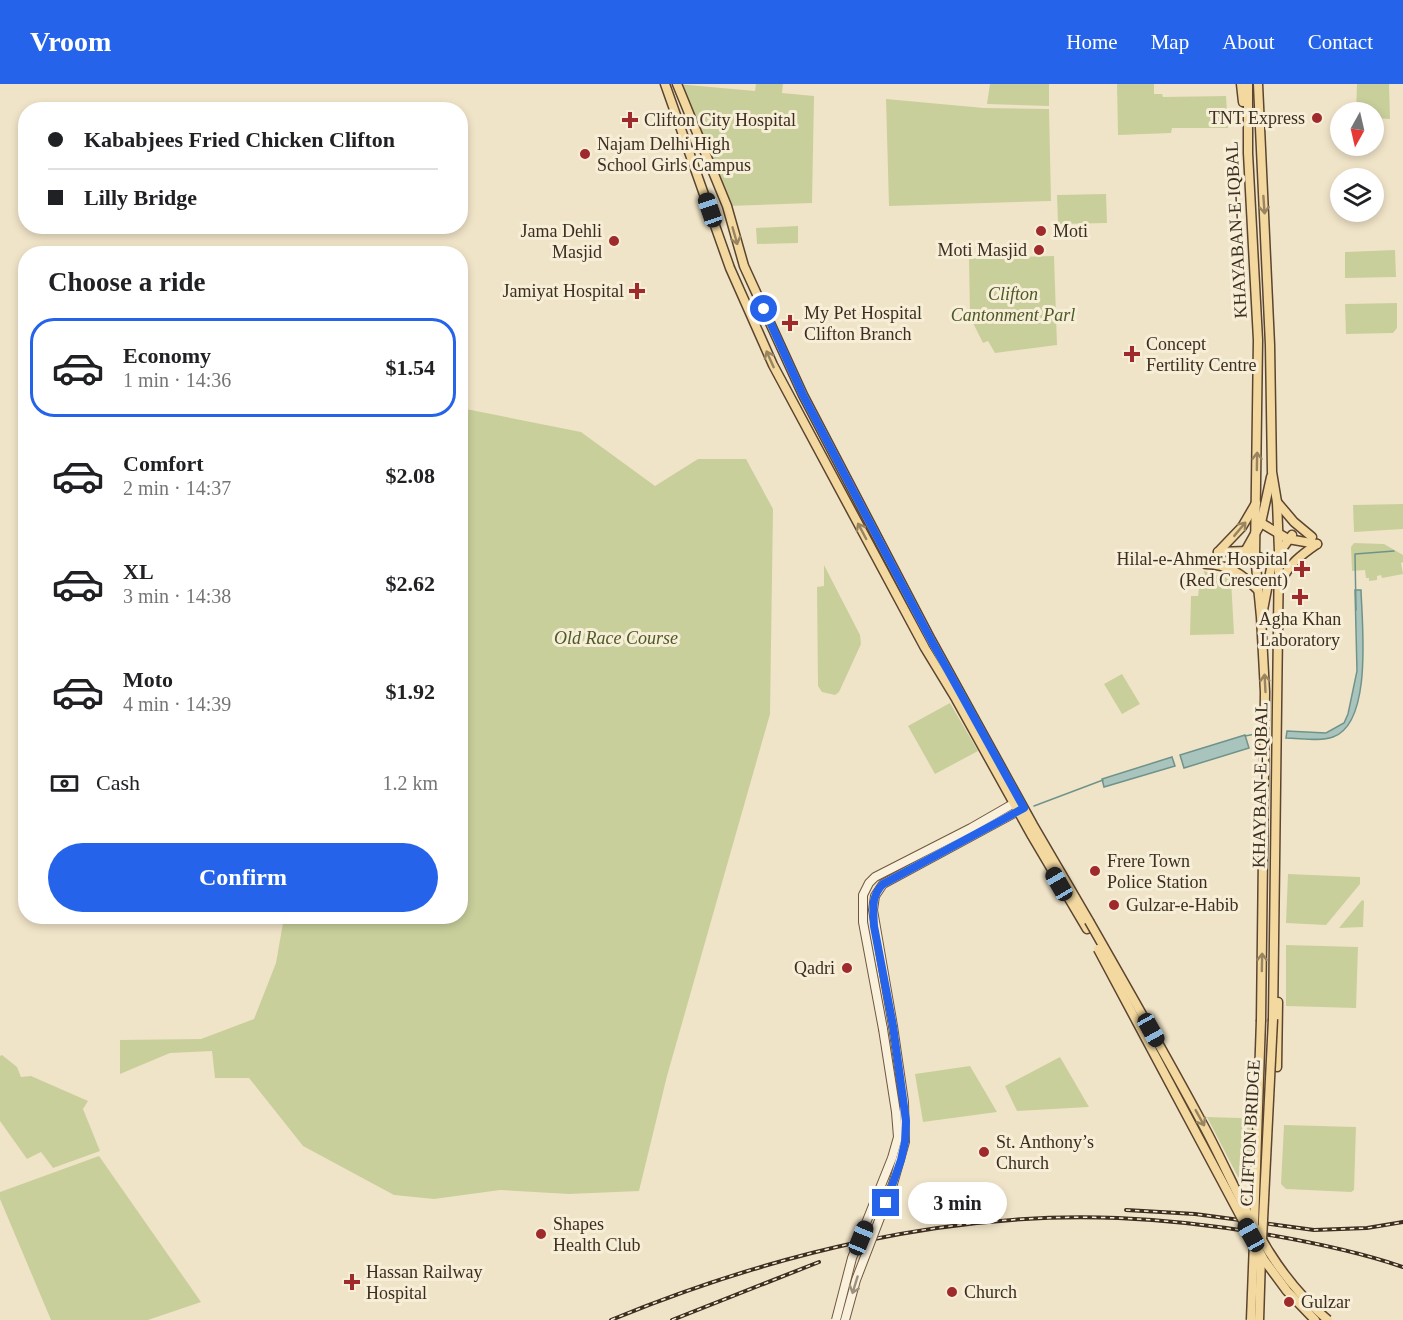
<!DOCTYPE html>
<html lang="en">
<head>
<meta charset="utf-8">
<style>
  :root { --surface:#fff; --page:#f2f2f2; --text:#202124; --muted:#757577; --line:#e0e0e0; --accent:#2563eb }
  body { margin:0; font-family:Georgia,serif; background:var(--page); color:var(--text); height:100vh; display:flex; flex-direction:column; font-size:22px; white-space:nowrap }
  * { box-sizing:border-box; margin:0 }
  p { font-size:20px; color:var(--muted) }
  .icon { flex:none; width:33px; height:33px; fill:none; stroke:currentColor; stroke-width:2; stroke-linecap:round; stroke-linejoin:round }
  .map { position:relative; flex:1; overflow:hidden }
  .details { position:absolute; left:18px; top:162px; width:450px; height:678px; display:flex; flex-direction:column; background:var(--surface); border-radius:24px; box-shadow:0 3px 9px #0003 }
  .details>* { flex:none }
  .guide { position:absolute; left:18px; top:18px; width:450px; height:132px; border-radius:24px; box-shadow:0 3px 9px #0003; display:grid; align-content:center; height:132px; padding:0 30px; background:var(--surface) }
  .needle { width:39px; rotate:188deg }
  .controls { position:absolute; left:1330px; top:18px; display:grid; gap:12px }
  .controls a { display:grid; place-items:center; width:54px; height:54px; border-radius:50%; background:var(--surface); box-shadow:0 3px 9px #0003; font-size:30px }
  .end { position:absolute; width:27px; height:27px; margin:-14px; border:8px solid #2563eb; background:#fff; box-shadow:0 0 0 3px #fff }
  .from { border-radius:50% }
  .bubble { position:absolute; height:42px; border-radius:21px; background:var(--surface); box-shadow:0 3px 9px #0003; font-size:20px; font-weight:700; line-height:42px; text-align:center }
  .car { position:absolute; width:18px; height:36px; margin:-18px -9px; border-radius:8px; box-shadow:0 0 4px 2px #0007; background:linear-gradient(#222 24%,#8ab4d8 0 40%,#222 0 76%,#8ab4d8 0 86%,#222 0) }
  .guide b { display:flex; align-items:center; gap:21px; height:57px; font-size:22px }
  .guide b+b { border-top:2px solid var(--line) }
  .guide i { width:15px; height:15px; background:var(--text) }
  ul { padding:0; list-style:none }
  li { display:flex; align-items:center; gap:18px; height:99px; margin:0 12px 9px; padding:0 18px; border:3px solid transparent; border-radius:24px }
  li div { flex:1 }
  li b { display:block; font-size:22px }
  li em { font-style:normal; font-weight:700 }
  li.on { border-color:var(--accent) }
  li>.icon { width:54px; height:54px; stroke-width:1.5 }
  h2 { padding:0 30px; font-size:27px; line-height:72px }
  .pay { display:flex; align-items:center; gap:15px; height:66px; padding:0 30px; font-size:22px }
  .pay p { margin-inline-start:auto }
  .button { display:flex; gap:12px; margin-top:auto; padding:12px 30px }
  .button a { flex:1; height:69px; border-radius:36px; background:var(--accent); color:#fff; font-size:24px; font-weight:700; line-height:69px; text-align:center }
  header { display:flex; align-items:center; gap:36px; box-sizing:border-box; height:84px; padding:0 30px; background:var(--accent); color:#fff }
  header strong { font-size:28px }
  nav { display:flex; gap:33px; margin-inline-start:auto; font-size:21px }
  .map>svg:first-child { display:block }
  .green { fill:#c9cf9b }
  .water { fill:#a9c4bc; stroke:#6f938a; stroke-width:1.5 }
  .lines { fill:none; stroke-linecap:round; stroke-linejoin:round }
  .stream { stroke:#6f938a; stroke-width:1.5 }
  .secondary-casing { stroke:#6f573f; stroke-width:10 }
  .primary-casing { stroke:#5b4430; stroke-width:11 }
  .secondary { stroke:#faf1dc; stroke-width:8 }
  .primary { stroke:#f3d9a0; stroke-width:8 }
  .rail-casing { stroke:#3d2e20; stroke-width:4 }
  .rail { stroke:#f7eed8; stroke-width:1.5; stroke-dasharray:4.5; stroke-linecap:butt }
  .secondary-bridge-casing { stroke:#6f573f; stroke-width:10; stroke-linecap:butt }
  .primary-bridge-casing { stroke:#5b4430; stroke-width:11; stroke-linecap:butt }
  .secondary-bridge { stroke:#faf1dc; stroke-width:8 }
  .primary-bridge { stroke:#f3d9a0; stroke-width:8 }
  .oneway { stroke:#988460 }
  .oneway2 { stroke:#9c907e }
  .route { stroke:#2563eb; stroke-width:8 }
  .poi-dot { fill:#9e2a2b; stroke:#f7eed8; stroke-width:2 }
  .labels { text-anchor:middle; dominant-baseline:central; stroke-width:6; stroke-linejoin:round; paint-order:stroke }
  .poi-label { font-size:18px; fill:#3d2e20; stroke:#f7eed8; text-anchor:start }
  .street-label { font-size:18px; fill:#3d2e20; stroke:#f7eed8 }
  .park-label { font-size:18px; font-style:italic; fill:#4d5a26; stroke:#f7eed8 }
</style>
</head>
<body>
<header>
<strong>Vroom</strong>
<nav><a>Home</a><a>Map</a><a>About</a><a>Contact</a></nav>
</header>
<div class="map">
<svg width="1403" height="1236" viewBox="0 0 1403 1236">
  <rect width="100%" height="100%" fill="#f0e4c8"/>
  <!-- green -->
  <g class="green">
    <polygon points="677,0 755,7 756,0 783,0 782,9 814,12 812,119 727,122"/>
    <polygon points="990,0 1049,0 1049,22 987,20"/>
    <polygon points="1117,0 1154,0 1154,10 1162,10 1163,13 1226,12 1228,44 1172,44 1171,49 1118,51"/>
    <polygon points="1357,0 1389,0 1390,35 1374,34 1374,28 1356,28"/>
    <polygon points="886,15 984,24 1049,25 1051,117 889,122"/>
    <polygon points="1106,110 1107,139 1058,140 1057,111"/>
    <polygon points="798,142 798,159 757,160 756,144"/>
    <polygon points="1395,166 1396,193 1345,194 1345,168"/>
    <polygon points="1054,172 1057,261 995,269 988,257 983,259 970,233 969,174"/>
    <polygon points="1397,219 1397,244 1393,249 1346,250 1345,220"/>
    <polygon points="461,324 581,348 655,402 698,375 746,375 773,425 770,630 667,992 639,1107 569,1110 500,1106 434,1115 394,1111 303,1062 249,994 215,994 212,967 170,969 120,990 120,956 201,955 254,935 276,879 284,833 460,832"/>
    <polygon points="1403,420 1403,445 1354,448 1353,421"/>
    <polygon points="1354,459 1384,460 1403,471 1403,478 1401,479 1403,490 1382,494 1381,491 1377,492 1377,496 1369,497 1369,494 1366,494 1365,486 1352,487 1351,463"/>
    <polygon points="824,481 860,551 861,560 839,608 835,611 822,608 818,602 817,503 824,502"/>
    <polygon points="1204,487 1231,495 1234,550 1190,551 1191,512 1198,512 1199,504 1209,503 1210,498 1206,497"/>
    <polygon points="1122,590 1140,620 1122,630 1104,600"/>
    <polygon points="950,619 978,667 935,690 908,642"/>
    <polygon points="1288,790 1360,793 1360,800 1326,841 1286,839"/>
    <polygon points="1362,816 1364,817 1363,843 1339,844"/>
    <polygon points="1286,861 1358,863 1356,924 1286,922"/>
    <polygon points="2,971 17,983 21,993 31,992 88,1017 83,1025 100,1067 53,1084 41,1068 27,1075 0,1037 0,972"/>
    <polygon points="1060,973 1089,1023 1017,1027 1005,1002"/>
    <polygon points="970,982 997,1028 923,1038 915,990"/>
    <polygon points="1207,1033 1241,1034 1251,1045 1249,1091 1238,1093"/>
    <polygon points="1284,1041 1356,1043 1354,1106 1351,1108 1286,1105 1281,1100"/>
    <polygon points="99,1072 201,1218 148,1236 51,1236 0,1115 0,1108"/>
  </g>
  <!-- water -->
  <g class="water">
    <path d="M 1355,506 L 1361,506 C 1362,540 1373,639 1333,653 C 1320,658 1300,654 1286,654 L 1287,647 L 1326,649 L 1344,639 L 1348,630 L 1357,587 Z"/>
    <polygon points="1245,651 1249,664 1184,684 1180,671"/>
    <polygon points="1172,673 1175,682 1104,703 1102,695"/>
  </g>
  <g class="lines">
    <!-- stream -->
    <g class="stream">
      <polyline points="1356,526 1355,470 1394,467"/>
      <polyline points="1245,652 1261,649"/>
      <polyline points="1034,722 1103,696"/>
    </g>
    <defs>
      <g id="secondary">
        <polyline points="893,942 873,826 875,812 883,800 1022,725"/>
        <polyline points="883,945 863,838 863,811 869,799 875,793 971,744 1018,717"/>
      </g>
      <g id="primary">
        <polyline points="665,0 730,184 773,281 925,564 956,615 1032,752 1087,845"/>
        <polyline points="677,0 727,122 744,182 803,311 931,556 1033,741 1089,837"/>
        <polyline points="1241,0 1243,18"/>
        <polyline points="1248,0 1248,69 1258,256 1255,471 1261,533 1265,608 1261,936"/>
        <polyline points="1258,0 1270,261 1272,388 1277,418 1279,467 1273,935"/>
        <polyline points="1277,418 1294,438 1312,453"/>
        <polyline points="1256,436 1288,455 1317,460"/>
        <polyline points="1218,468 1246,467 1276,481"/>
        <polyline points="1218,468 1242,443 1256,419"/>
        <polyline points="1242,473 1261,439 1271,393"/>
        <path d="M 1206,480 C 1228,480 1243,491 1258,506"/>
        <path d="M 1281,498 C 1288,481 1301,471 1317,460"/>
        <polyline points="1263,526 1272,479 1292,451"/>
        <polyline points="1277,983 1278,918"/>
      </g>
    </defs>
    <!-- secondary casing -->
    <use href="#secondary" class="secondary-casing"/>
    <!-- primary casing -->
    <use href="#primary" class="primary-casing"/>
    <!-- secondary -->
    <use href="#secondary" class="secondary"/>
    <!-- primary -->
    <use href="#primary" class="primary"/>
    <defs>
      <g id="rail">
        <polyline points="1126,1126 1195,1130 1314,1146 1367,1144 1403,1138"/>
        <path d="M 611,1236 C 769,1171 945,1127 1118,1134 C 1165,1136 1211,1141 1258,1149 C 1306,1157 1356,1167 1403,1183"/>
        <polyline points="672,1236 819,1178"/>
      </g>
    </defs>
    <!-- rail casing -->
    <use href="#rail" class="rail-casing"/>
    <!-- rail -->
    <use href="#rail" class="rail"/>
    <defs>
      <g id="secondary-bridge">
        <polyline points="836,1236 852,1174 892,1074 898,1053 896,1028 883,945"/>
        <polyline points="845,1236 856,1196 893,1100 905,1058 904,1018 893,942"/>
      </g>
      <g id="primary-bridge">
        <path d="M 1089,837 C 1126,902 1164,968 1200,1035 C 1240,1107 1262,1182 1328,1236"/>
        <polyline points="1098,865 1264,1176 1287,1207 1315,1236"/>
        <polyline points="1254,1140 1261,936"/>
        <polyline points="1262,1156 1273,935"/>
        <polyline points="1251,1236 1254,1158"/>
        <polyline points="1259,1236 1261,1172"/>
      </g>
    </defs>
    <!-- secondary-bridge casing -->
    <use href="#secondary-bridge" class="secondary-bridge-casing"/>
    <!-- primary-bridge casing -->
    <use href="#primary-bridge" class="primary-bridge-casing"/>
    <!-- secondary-bridge -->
    <use href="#secondary-bridge" class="secondary-bridge"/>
    <!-- primary-bridge -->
    <use href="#primary-bridge" class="primary-bridge"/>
  </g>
  <!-- one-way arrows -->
  <defs><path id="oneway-shaft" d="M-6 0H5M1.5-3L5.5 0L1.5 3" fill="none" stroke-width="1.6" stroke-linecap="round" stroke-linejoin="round" transform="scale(1.5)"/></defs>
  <g class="oneway">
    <use href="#oneway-shaft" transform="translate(1264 121) rotate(86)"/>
    <use href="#oneway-shaft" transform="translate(735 152) rotate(74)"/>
    <use href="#oneway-shaft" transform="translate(770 275) rotate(-114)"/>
    <use href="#oneway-shaft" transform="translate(1257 377) rotate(-89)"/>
    <use href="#oneway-shaft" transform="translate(1240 445) rotate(-50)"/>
    <use href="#oneway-shaft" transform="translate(862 447) rotate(-118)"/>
    <use href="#oneway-shaft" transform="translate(1265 599) rotate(-93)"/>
    <use href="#oneway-shaft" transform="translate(1262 878) rotate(-89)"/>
    <use href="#oneway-shaft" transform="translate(1200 1034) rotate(61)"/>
  </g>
  <use class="oneway2" href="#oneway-shaft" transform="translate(855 1201) rotate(107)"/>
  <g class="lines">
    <!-- route -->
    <path class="route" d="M 764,225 L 803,311 L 931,556 L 1024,724 L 883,800 C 871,812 873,825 874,842 L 893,942 L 906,1037 L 905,1058 L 901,1076 L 886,1119"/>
  </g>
  <!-- markers -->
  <g class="poi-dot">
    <circle cx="1317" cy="34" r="6"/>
    <path d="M627 27h6v6h6v6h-6v6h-6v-6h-6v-6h6z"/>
    <circle cx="585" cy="70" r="6"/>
    <circle cx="1041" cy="147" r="6"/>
    <circle cx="614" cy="157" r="6"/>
    <circle cx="1039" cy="166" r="6"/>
    <path d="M634 198h6v6h6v6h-6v6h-6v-6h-6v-6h6z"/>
    <path d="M787 230h6v6h6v6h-6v6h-6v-6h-6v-6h6z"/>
    <path d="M1129 261h6v6h6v6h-6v6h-6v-6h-6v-6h6z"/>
    <path d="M1299 476h6v6h6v6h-6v6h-6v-6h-6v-6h6z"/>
    <path d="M1297 504h6v6h6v6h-6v6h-6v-6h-6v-6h6z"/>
    <circle cx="1095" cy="787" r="6"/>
    <circle cx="1114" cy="821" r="6"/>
    <circle cx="847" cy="884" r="6"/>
    <circle cx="984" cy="1068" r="6"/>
    <circle cx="541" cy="1150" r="6"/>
    <path d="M349 1189h6v6h6v6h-6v6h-6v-6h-6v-6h6z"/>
    <circle cx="952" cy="1208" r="6"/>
    <circle cx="1289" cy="1218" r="6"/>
  </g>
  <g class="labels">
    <!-- poi labels -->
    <g class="poi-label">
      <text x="1305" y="34" text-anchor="end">TNT Express</text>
      <text x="644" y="36">Clifton City Hospital</text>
      <text x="597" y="60">Najam Delhi High<tspan x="597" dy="21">School Girls Campus</tspan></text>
      <text x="602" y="147" text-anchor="end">Jama Dehli<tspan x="602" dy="21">Masjid</tspan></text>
      <text x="1053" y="147">Moti</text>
      <text x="1027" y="166" text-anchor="end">Moti Masjid</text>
      <text x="624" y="207" text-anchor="end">Jamiyat Hospital</text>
      <text x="804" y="229">My Pet Hospital<tspan x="804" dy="21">Clifton Branch</tspan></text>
      <text x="1146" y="260">Concept<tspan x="1146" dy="21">Fertility Centre</tspan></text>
      <text x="1288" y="475" text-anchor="end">Hilal-e-Ahmer Hospital<tspan x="1288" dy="21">(Red Crescent)</tspan></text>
      <text x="1300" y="535" text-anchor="middle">Agha Khan<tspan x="1300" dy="21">Laboratory</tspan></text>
      <text x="1107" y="777">Frere Town<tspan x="1107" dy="21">Police Station</tspan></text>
      <text x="1126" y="821">Gulzar-e-Habib</text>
      <text x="835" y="884" text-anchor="end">Qadri</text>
      <text x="996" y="1058">St. Anthony’s<tspan x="996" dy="21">Church</tspan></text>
      <text x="553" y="1140">Shapes<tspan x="553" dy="21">Health Club</tspan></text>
      <text x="366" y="1188">Hassan Railway<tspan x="366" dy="21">Hospital</tspan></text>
      <text x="964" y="1208">Church</text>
      <text x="1301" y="1218">Gulzar</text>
    </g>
    <!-- street labels -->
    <g class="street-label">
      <text transform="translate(1236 146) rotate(-93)">KHAYABAN-E-IQBAL</text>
      <text transform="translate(1260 701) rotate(-89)">KHAYBAN-E-IQBAL</text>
      <text transform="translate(1250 1049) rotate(-87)">CLIFTON BRIDGE</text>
    </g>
    <!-- park labels -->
    <g class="park-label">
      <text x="1013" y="210">Clifton<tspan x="1013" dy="21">Cantonment Parl</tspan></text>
      <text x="616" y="554">Old Race Course</text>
    </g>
  </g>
</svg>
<div class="controls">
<a><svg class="needle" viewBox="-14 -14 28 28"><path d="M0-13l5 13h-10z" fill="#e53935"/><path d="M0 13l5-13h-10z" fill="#757577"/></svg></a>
<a><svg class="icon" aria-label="layers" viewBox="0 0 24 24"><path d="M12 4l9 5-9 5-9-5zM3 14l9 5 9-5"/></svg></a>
</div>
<i class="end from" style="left:764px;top:225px"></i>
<i class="end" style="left:886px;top:1119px"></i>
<div class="bubble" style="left:908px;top:1098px;width:99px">3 min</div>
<i class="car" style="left:710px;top:126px;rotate:341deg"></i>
<i class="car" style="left:1059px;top:800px;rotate:330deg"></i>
<i class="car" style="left:1151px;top:946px;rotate:151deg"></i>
<i class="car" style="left:1251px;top:1151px;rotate:331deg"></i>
<i class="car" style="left:861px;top:1154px;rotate:22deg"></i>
<div class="guide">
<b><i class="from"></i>Kababjees Fried Chicken Clifton</b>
<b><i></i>Lilly Bridge</b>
</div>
<section class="details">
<h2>Choose a ride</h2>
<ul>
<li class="on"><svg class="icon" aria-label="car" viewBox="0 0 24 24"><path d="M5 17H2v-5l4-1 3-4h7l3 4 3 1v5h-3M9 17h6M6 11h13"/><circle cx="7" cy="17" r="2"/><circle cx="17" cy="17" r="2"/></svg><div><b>Economy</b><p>1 min · 14:36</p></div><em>$1.54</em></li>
<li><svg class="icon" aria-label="car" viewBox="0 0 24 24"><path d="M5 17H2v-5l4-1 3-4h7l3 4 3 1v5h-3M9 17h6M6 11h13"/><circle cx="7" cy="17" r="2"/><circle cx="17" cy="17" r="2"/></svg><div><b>Comfort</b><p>2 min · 14:37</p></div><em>$2.08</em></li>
<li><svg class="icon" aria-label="car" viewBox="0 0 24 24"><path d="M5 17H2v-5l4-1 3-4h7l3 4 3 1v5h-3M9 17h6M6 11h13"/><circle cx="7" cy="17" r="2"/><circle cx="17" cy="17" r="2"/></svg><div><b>XL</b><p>3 min · 14:38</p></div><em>$2.62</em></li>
<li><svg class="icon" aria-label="car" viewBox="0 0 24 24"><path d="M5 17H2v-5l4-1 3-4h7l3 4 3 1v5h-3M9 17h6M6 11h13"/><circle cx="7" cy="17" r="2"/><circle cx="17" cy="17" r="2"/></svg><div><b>Moto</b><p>4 min · 14:39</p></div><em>$1.92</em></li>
</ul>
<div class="pay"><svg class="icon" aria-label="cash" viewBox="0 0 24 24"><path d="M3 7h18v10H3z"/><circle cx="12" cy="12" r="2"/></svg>Cash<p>1.2 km</p></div>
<div class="button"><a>Confirm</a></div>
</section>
</div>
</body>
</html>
